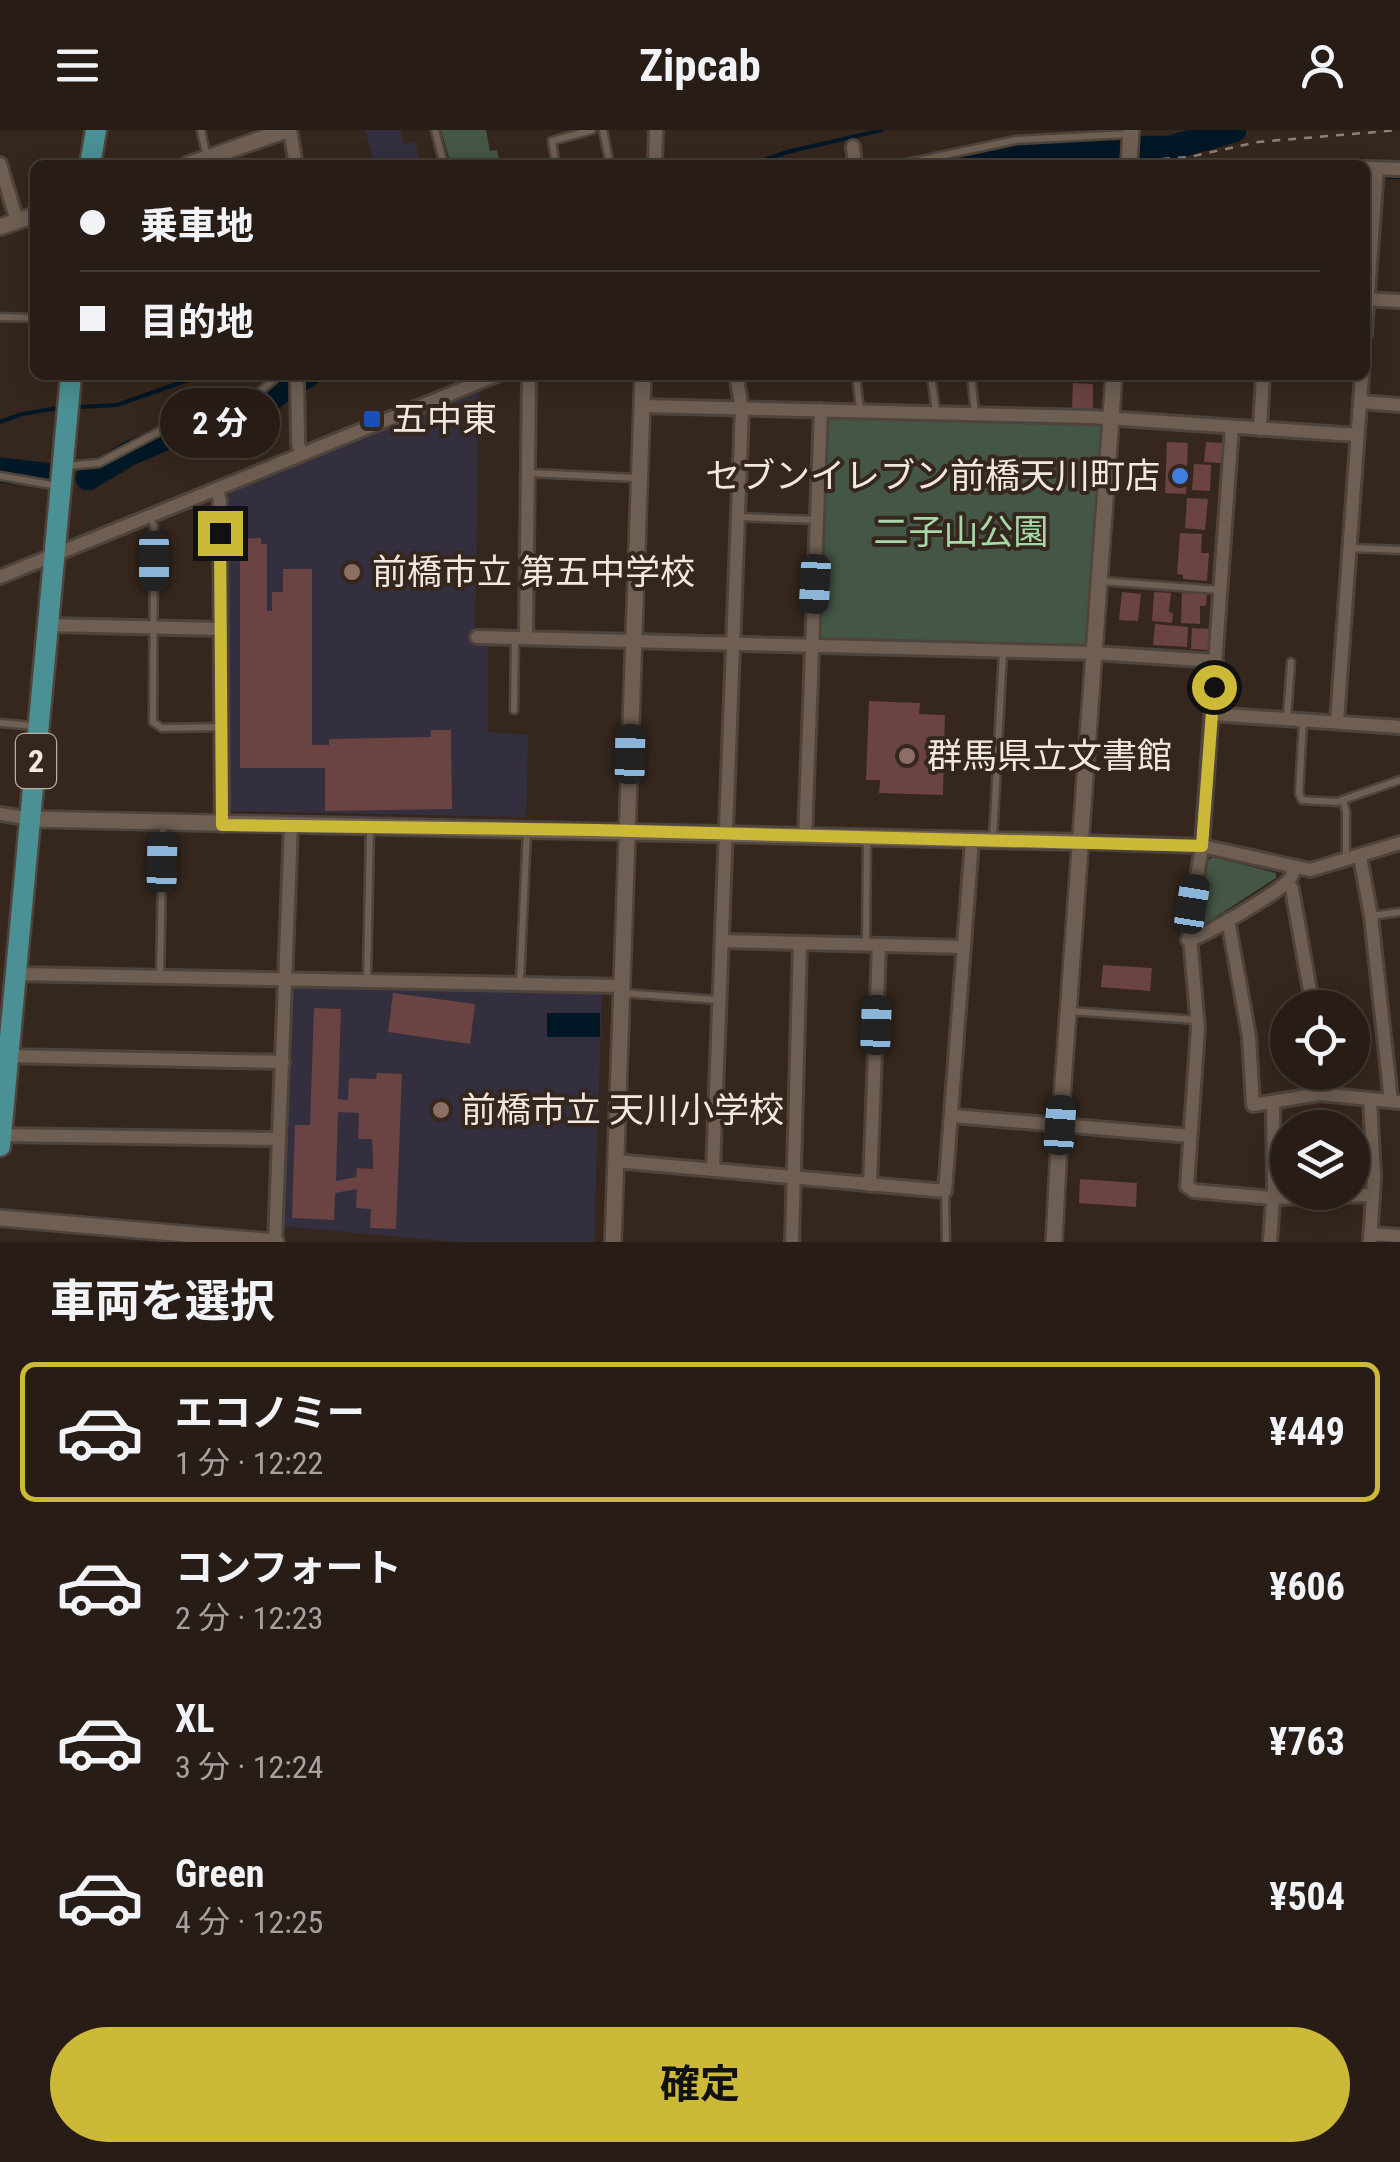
<!DOCTYPE html>
<html lang="ja">
<head>
<meta charset="utf-8">
<style>
  :root { --surface:#281d16; --page:#30261f; --text:#f1f3f6; --muted:#a5a2a1; --line:#443b35; --accent:#cdb938 }
  body { margin:0; font-family:"Roboto Condensed","Noto Sans JP",sans-serif; background:var(--page); color:var(--text); height:100vh; display:flex; flex-direction:column; font-size:38px; white-space:nowrap }
  * { box-sizing:border-box; margin:0 }
  p { font-size:32px; color:var(--muted) }
  .icon { flex:none; width:55px; height:55px; fill:none; stroke:currentColor; stroke-width:2; stroke-linecap:round; stroke-linejoin:round }
  .map { position:relative; height:1112px; overflow:hidden }
  .details { display:flex; flex-direction:column; background:var(--surface); flex:1 }
  .details>* { flex:none }
  .banner { position:absolute; left:30px; top:30px; width:1340px; height:220px; border-radius:15px; box-shadow:0 5px 25px #0003,0 0 0 2px var(--line); display:grid; align-content:center; height:220px; padding:0 50px; background:var(--surface) }
  .fabs { position:absolute; left:1270px; top:860px; display:grid; gap:20px }
  .fabs a { display:grid; place-items:center; width:100px; height:100px; border-radius:50%; background:var(--surface); box-shadow:0 5px 25px #0003,0 0 0 2px var(--line); font-size:50px }
  .end { position:absolute; width:45px; height:45px; margin:-22px; border:12px solid #cdb938; background:#111; box-shadow:0 0 0 5px #111 }
  .from { border-radius:50% }
  .bubble { position:absolute; height:70px; border-radius:35px; background:var(--surface); box-shadow:0 5px 25px #0003,0 0 0 2px var(--line); font-size:32px; font-weight:700; line-height:70px; text-align:center }
  .car { position:absolute; width:30px; height:60px; margin:-30px -15px; border-radius:12px; box-shadow:0 0 8px 2px #0007; background:linear-gradient(#222 24%,#8ab4d8 0 40%,#222 0 76%,#8ab4d8 0 86%,#222 0) }
  .banner b { display:flex; align-items:center; gap:35px; height:95px; font-size:38px }
  .banner b+b { border-top:2px solid var(--line) }
  .banner i { width:25px; height:25px; background:var(--text) }
  ul { padding:0; list-style:none }
  li { display:flex; align-items:center; gap:30px; height:140px; margin:0 20px 15px; padding:0 30px; border:5px solid transparent; border-radius:15px }
  li div { flex:1 }
  li b { display:block; font-size:38px }
  li em { font-style:normal; font-weight:700 }
  li.selected { border-color:var(--accent) }
  li>.icon { width:90px; height:90px; stroke-width:1.5 }
  h2 { padding:0 50px; font-size:45px; line-height:120px }
  .cta { display:flex; gap:20px; margin-top:auto; padding:20px 50px }
  .cta a { flex:1; height:115px; border-radius:60px; background:var(--accent); color:#111; font-size:40px; font-weight:700; line-height:115px; text-align:center }
  header { display:flex; justify-content:space-between; align-items:center; height:130px; padding:0 50px; background:var(--surface); font-size:45px; font-weight:700 }
  .map>svg:first-child { display:block }
  .education { fill:#342f3f }
  .green { fill:#445645 }
  .water { fill:#001726 }
  .lines { fill:none; stroke-linecap:round; stroke-linejoin:round }
  .stream { stroke:#001726; stroke-width:4 }
  .river { stroke:#001726; stroke-width:25 }
  .building { fill:#6a4342; fill-rule:evenodd }
  .service-casing { stroke:#4f443b; stroke-width:11 }
  .minor-casing { stroke:#4f443b; stroke-width:18 }
  .tertiary-casing { stroke:#4f443b; stroke-width:20 }
  .primary-casing { stroke:#4f443b; stroke-width:25 }
  .path { stroke:#8d8178; stroke-width:2.5; stroke-dasharray:8 8; stroke-linecap:butt }
  .service { stroke:#6f5f53; stroke-width:6 }
  .minor { stroke:#6f5f53; stroke-width:12 }
  .tertiary { stroke:#6f5f53; stroke-width:15 }
  .primary { stroke:#4a9094; stroke-width:20 }
  .route { stroke:#cdb938; stroke-width:12 }
  .transit-dot { fill:#1a4fb4; stroke:#35271d; stroke-width:4 }
  .shop-dot { fill:#3f7fe0; stroke:#35271d; stroke-width:4 }
  .education-dot { fill:#8d6e63; stroke:#35271d; stroke-width:4 }
  .labels { text-anchor:middle; dominant-baseline:central; stroke-width:8; stroke-linejoin:round; paint-order:stroke }
  .shield { fill:#35271d; stroke:#b9aea6; stroke-width:2.5 }
  .shield-label { font-size:32px; font-weight:bold; fill:#f1e8e1 }
  .poi-label { font-size:35px; fill:#f1e8e1; stroke:#35271d; text-anchor:start }
  .park-label { font-size:35px; fill:#a6d8a8; stroke:#35271d }
</style>
</head>
<body>
<header><svg class="icon" aria-label="menu" viewBox="0 0 24 24"><path d="M4 6h16M4 12h16M4 18h16"/></svg>Zipcab<svg class="icon" aria-label="person" viewBox="0 0 24 24"><circle cx="12" cy="8" r="4"/><path d="M4 21q1-7 8-7t8 7"/></svg></header>
<div class="map">
<svg width="1400" height="1112" viewBox="0 0 1400 1112">
  <rect width="100%" height="100%" fill="#35271d"/>
  <!-- education -->
  <g class="education">
    <polygon points="365,0 400,0 404,14 415,12 421,35 375,35"/>
    <polygon points="479,262 475,512 488,513 488,602 528,605 526,687 230,681 227,372 231,361"/>
    <polygon points="293,857 602,864 594,1112 459,1112 279,1096 289,864"/>
  </g>
  <!-- green -->
  <g class="green">
    <polygon points="441,0 486,0 490,21 497,20 500,35 451,35"/>
    <polygon points="821,280 1111,288 1095,523 812,517"/>
    <polygon points="1213,727 1276,743 1276,748 1200,797 1196,794 1206,732"/>
  </g>
  <!-- water -->
  <rect class="water" x="547" y="883" width="53" height="24"/>
  <g class="lines">
    <!-- stream -->
    <g class="stream">
      <polyline points="750,35 787,22 882,0"/>
      <polyline points="1365,46 1400,47"/>
      <polyline points="78,277 117,275 202,245"/>
      <polyline points="0,292 22,284 58,278"/>
    </g>
    <!-- river -->
    <g class="river">
      <polyline points="964,35 1049,20 1170,18 1234,0"/>
      <polyline points="0,340 51,346"/>
      <polyline points="88,348 130,323 168,307 199,305 247,288 287,256 308,245"/>
    </g>
  </g>
  <!-- building -->
  <g class="building">
    <polygon points="1073,253 1093,254 1093,278 1072,278"/>
    <polygon points="1167,312 1188,313 1186,364 1165,363"/>
    <polygon points="1206,312 1223,313 1221,333 1204,332"/>
    <polygon points="1194,334 1211,335 1210,361 1192,360"/>
    <polygon points="1187,368 1208,369 1205,400 1185,398"/>
    <polygon points="1180,403 1202,404 1201,423 1209,423 1207,451 1183,449 1183,445 1177,444"/>
    <polygon points="261,408 261,414 267,414 267,481 272,481 272,462 283,462 283,439 312,439 312,615 329,615 329,609 431,607 431,600 451,600 452,679 325,681 325,638 240,638 240,409"/>
    <polygon points="1122,462 1141,464 1138,491 1119,490"/>
    <polygon points="1154,462 1171,463 1169,482 1173,483 1172,493 1152,491"/>
    <polygon points="1182,463 1207,464 1206,476 1200,476 1200,494 1181,493"/>
    <polygon points="1155,494 1188,497 1187,517 1153,515"/>
    <polygon points="1192,498 1210,499 1209,520 1191,519"/>
    <polygon points="869,571 920,573 919,584 945,585 943,665 879,663 880,650 866,650"/>
    <polygon points="1103,835 1152,838 1150,861 1101,857"/>
    <polygon points="393,863 475,874 470,914 388,902"/>
    <path d="M 314,878 L 341,879 L 338,969 L 348,970 L 349,948 L 376,949 L 377,943 L 402,944 L 396,1099 L 370,1098 L 371,1079 L 356,1078 L 357,1059 L 335,1063 L 334,1090 L 292,1088 L 295,995 L 310,995 ZM 338,982 L 359,983 L 358,1009 L 372,1009 L 373,1028 L 373,1039 L 357,1038 L 356,1047 L 336,1051 Z"/>
    <polygon points="1080,1049 1137,1053 1136,1077 1079,1073"/>
  </g>
  <g class="lines">
    <defs>
      <g id="service">
        <polyline points="201,0 207,28"/>
        <polyline points="435,0 443,31"/>
        <polyline points="603,0 610,35"/>
        <polyline points="556,35 552,11 592,0"/>
        <polyline points="898,35 1016,10 1129,4"/>
        <polyline points="0,187 35,188"/>
        <polyline points="856,245 860,280"/>
        <polyline points="931,245 936,282"/>
        <polyline points="971,245 975,283"/>
        <polyline points="65,336 99,333 164,299 208,294 248,272 279,245"/>
        <polyline points="529,343 636,348"/>
        <polyline points="0,346 58,356"/>
        <polyline points="151,387 154,397 153,592 162,598 220,597"/>
        <polyline points="739,387 817,390"/>
        <polyline points="1351,418 1400,420"/>
        <polyline points="1101,451 1219,460"/>
        <polyline points="514,580 515,509"/>
        <polyline points="1287,589 1291,532"/>
        <polyline points="1303,591 1299,663 1302,670 1337,672 1400,650"/>
        <polyline points="0,593 34,596"/>
        <polyline points="1343,670 1346,682 1346,728"/>
        <polyline points="993,709 1003,522"/>
        <polyline points="1372,786 1400,782"/>
        <polyline points="866,814 867,708"/>
        <polyline points="160,846 163,694"/>
        <polyline points="367,850 370,698"/>
        <polyline points="520,853 527,700"/>
        <polyline points="622,863 718,870"/>
        <polyline points="1069,881 1196,890"/>
        <polyline points="945,1061 946,1112"/>
      </g>
      <g id="minor">
        <polyline points="290,0 296,35"/>
        <polyline points="853,17 855,35"/>
        <polyline points="0,34 17,91"/>
        <polyline points="655,35 656,0"/>
        <polyline points="1365,38 1400,39"/>
        <polyline points="1367,169 1400,171"/>
        <polyline points="1365,204 1377,39"/>
        <polyline points="297,245 298,313 301,324"/>
        <polyline points="1360,272 1400,275"/>
        <polyline points="642,276 1091,287 1357,305"/>
        <polyline points="1232,297 1202,716 1189,796 1198,898 1187,1056 1194,1061 1273,1068 1373,1065"/>
        <polyline points="1260,299 1263,245"/>
        <polyline points="217,359 220,371 222,695"/>
        <polyline points="0,447 497,245"/>
        <polyline points="49,495 221,499"/>
        <polyline points="477,507 1095,523 1216,531"/>
        <polyline points="526,508 529,245"/>
        <polyline points="1212,584 1400,597"/>
        <polyline points="1337,591 1362,245"/>
        <polyline points="0,684 32,689"/>
        <polyline points="805,707 821,280"/>
        <polyline points="1080,712 1202,716 1310,740 1400,713"/>
        <polyline points="1360,727 1371,786 1391,971"/>
        <polyline points="1287,752 1292,759 1313,878"/>
        <polyline points="1228,790 1249,906 1253,975 1320,964 1400,972"/>
        <path d="M 1188,810 C 1204,807 1276,763 1287,752 C 1293,747 1292,744 1295,737"/>
        <polyline points="722,811 964,817"/>
        <polyline points="16,844 622,856"/>
        <polyline points="9,926 283,932"/>
        <polyline points="1319,942 1320,964"/>
        <polyline points="953,986 1190,1006"/>
        <polyline points="1,1005 279,1009"/>
        <polyline points="615,1031 945,1061 972,711"/>
        <polyline points="713,1040 742,279 736,245"/>
        <polyline points="870,1055 879,816"/>
        <polyline points="1370,1104 1400,1106"/>
        <polyline points="275,1112 291,695"/>
        <polyline points="792,1112 800,814"/>
        <polyline points="1270,1112 1274,1057 1273,973"/>
        <polyline points="1370,1112 1374,1047 1370,970"/>
      </g>
      <g id="tertiary">
        <polyline points="187,35 287,0"/>
        <polyline points="1129,35 1131,0"/>
        <polyline points="0,97 35,85"/>
        <polyline points="32,689 1080,712"/>
        <polyline points="0,1088 276,1112"/>
        <polyline points="613,1112 643,245"/>
        <polyline points="1054,1112 1060,995 1114,245"/>
      </g>
      <g id="primary">
        <polyline points="90,35 96,0"/>
        <polyline points="0,1016 71,245"/>
      </g>
    </defs>
    <!-- service casing -->
    <use href="#service" class="service-casing"/>
    <!-- minor casing -->
    <use href="#minor" class="minor-casing"/>
    <!-- tertiary casing -->
    <use href="#tertiary" class="tertiary-casing"/>
    <!-- primary casing -->
    <use href="#primary" class="primary-casing"/>
    <!-- path -->
    <polyline class="path" points="1146,30 1189,27 1258,12 1399,0"/>
    <!-- service -->
    <use href="#service" class="service"/>
    <!-- minor -->
    <use href="#minor" class="minor"/>
    <!-- tertiary -->
    <use href="#tertiary" class="tertiary"/>
    <!-- primary -->
    <use href="#primary" class="primary"/>
  </g>
  <g class="lines">
    <!-- route -->
    <polyline class="route" points="220,403 222,695 595,700 1202,716 1214,557"/>
  </g>
  <!-- markers -->
  <rect class="transit-dot" x="362" y="279" width="20" height="20" rx="5"/>
  <circle class="shop-dot" cx="1180" cy="346" r="10"/>
  <g class="education-dot">
    <circle cx="352" cy="442" r="10"/>
    <circle cx="907" cy="626" r="10"/>
    <circle cx="441" cy="980" r="10"/>
  </g>
  <g class="labels">
    <!-- shield labels -->
    <rect class="shield" x="16" y="604" width="40" height="54" rx="8"/>
    <g class="shield-label">
      <text x="36" y="631">2</text>
    </g>
    <!-- poi labels -->
    <g class="poi-label">
      <text x="392" y="289">五中東</text>
      <text x="1160" y="346" text-anchor="end">セブンイレブン前橋天川町店</text>
      <text x="372" y="442">前橋市立 第五中学校</text>
      <text x="927" y="626">群馬県立文書館</text>
      <text x="461" y="980">前橋市立 天川小学校</text>
    </g>
    <!-- park labels -->
    <g class="park-label">
      <text x="961" y="402">二子山公園</text>
    </g>
  </g>
</svg>
<div class="fabs">
<a><svg class="icon" aria-label="locate" viewBox="0 0 24 24"><circle cx="12" cy="12" r="6"/><path d="M12 2v4M12 18v4M2 12h4M18 12h4"/></svg></a>
<a><svg class="icon" aria-label="layers" viewBox="0 0 24 24"><path d="M12 4l9 5-9 5-9-5zM3 14l9 5 9-5"/></svg></a>
</div>
<i class="end from" style="left:1214px;top:557px"></i>
<i class="end" style="left:220px;top:403px"></i>
<div class="bubble" style="left:160px;top:258px;width:120px">2 分</div>
<i class="car" style="left:154px;top:431px;rotate:180deg"></i>
<i class="car" style="left:815px;top:454px;rotate:183deg"></i>
<i class="car" style="left:630px;top:624px;rotate:1deg"></i>
<i class="car" style="left:162px;top:732px;rotate:1deg"></i>
<i class="car" style="left:1192px;top:774px;rotate:9deg"></i>
<i class="car" style="left:876px;top:895px;rotate:2deg"></i>
<i class="car" style="left:1060px;top:995px;rotate:4deg"></i>
<div class="banner">
<b><i class="from"></i>乗車地</b>
<b><i></i>目的地</b>
</div>
</div>
<section class="details">
<h2>車両を選択</h2>
<ul>
<li class="selected"><svg class="icon" aria-label="car" viewBox="0 0 24 24"><path d="M5 17H2v-5l4-1 3-4h7l3 4 3 1v5h-3M9 17h6M6 11h13"/><circle cx="7" cy="17" r="2"/><circle cx="17" cy="17" r="2"/></svg><div><b>エコノミー</b><p>1 分 · 12:22</p></div><em>¥449</em></li>
<li><svg class="icon" aria-label="car" viewBox="0 0 24 24"><path d="M5 17H2v-5l4-1 3-4h7l3 4 3 1v5h-3M9 17h6M6 11h13"/><circle cx="7" cy="17" r="2"/><circle cx="17" cy="17" r="2"/></svg><div><b>コンフォート</b><p>2 分 · 12:23</p></div><em>¥606</em></li>
<li><svg class="icon" aria-label="car" viewBox="0 0 24 24"><path d="M5 17H2v-5l4-1 3-4h7l3 4 3 1v5h-3M9 17h6M6 11h13"/><circle cx="7" cy="17" r="2"/><circle cx="17" cy="17" r="2"/></svg><div><b>XL</b><p>3 分 · 12:24</p></div><em>¥763</em></li>
<li><svg class="icon" aria-label="car" viewBox="0 0 24 24"><path d="M5 17H2v-5l4-1 3-4h7l3 4 3 1v5h-3M9 17h6M6 11h13"/><circle cx="7" cy="17" r="2"/><circle cx="17" cy="17" r="2"/></svg><div><b>Green</b><p>4 分 · 12:25</p></div><em>¥504</em></li>
</ul>
<div class="cta"><a>確定</a></div>
</section>
</body>
</html>
